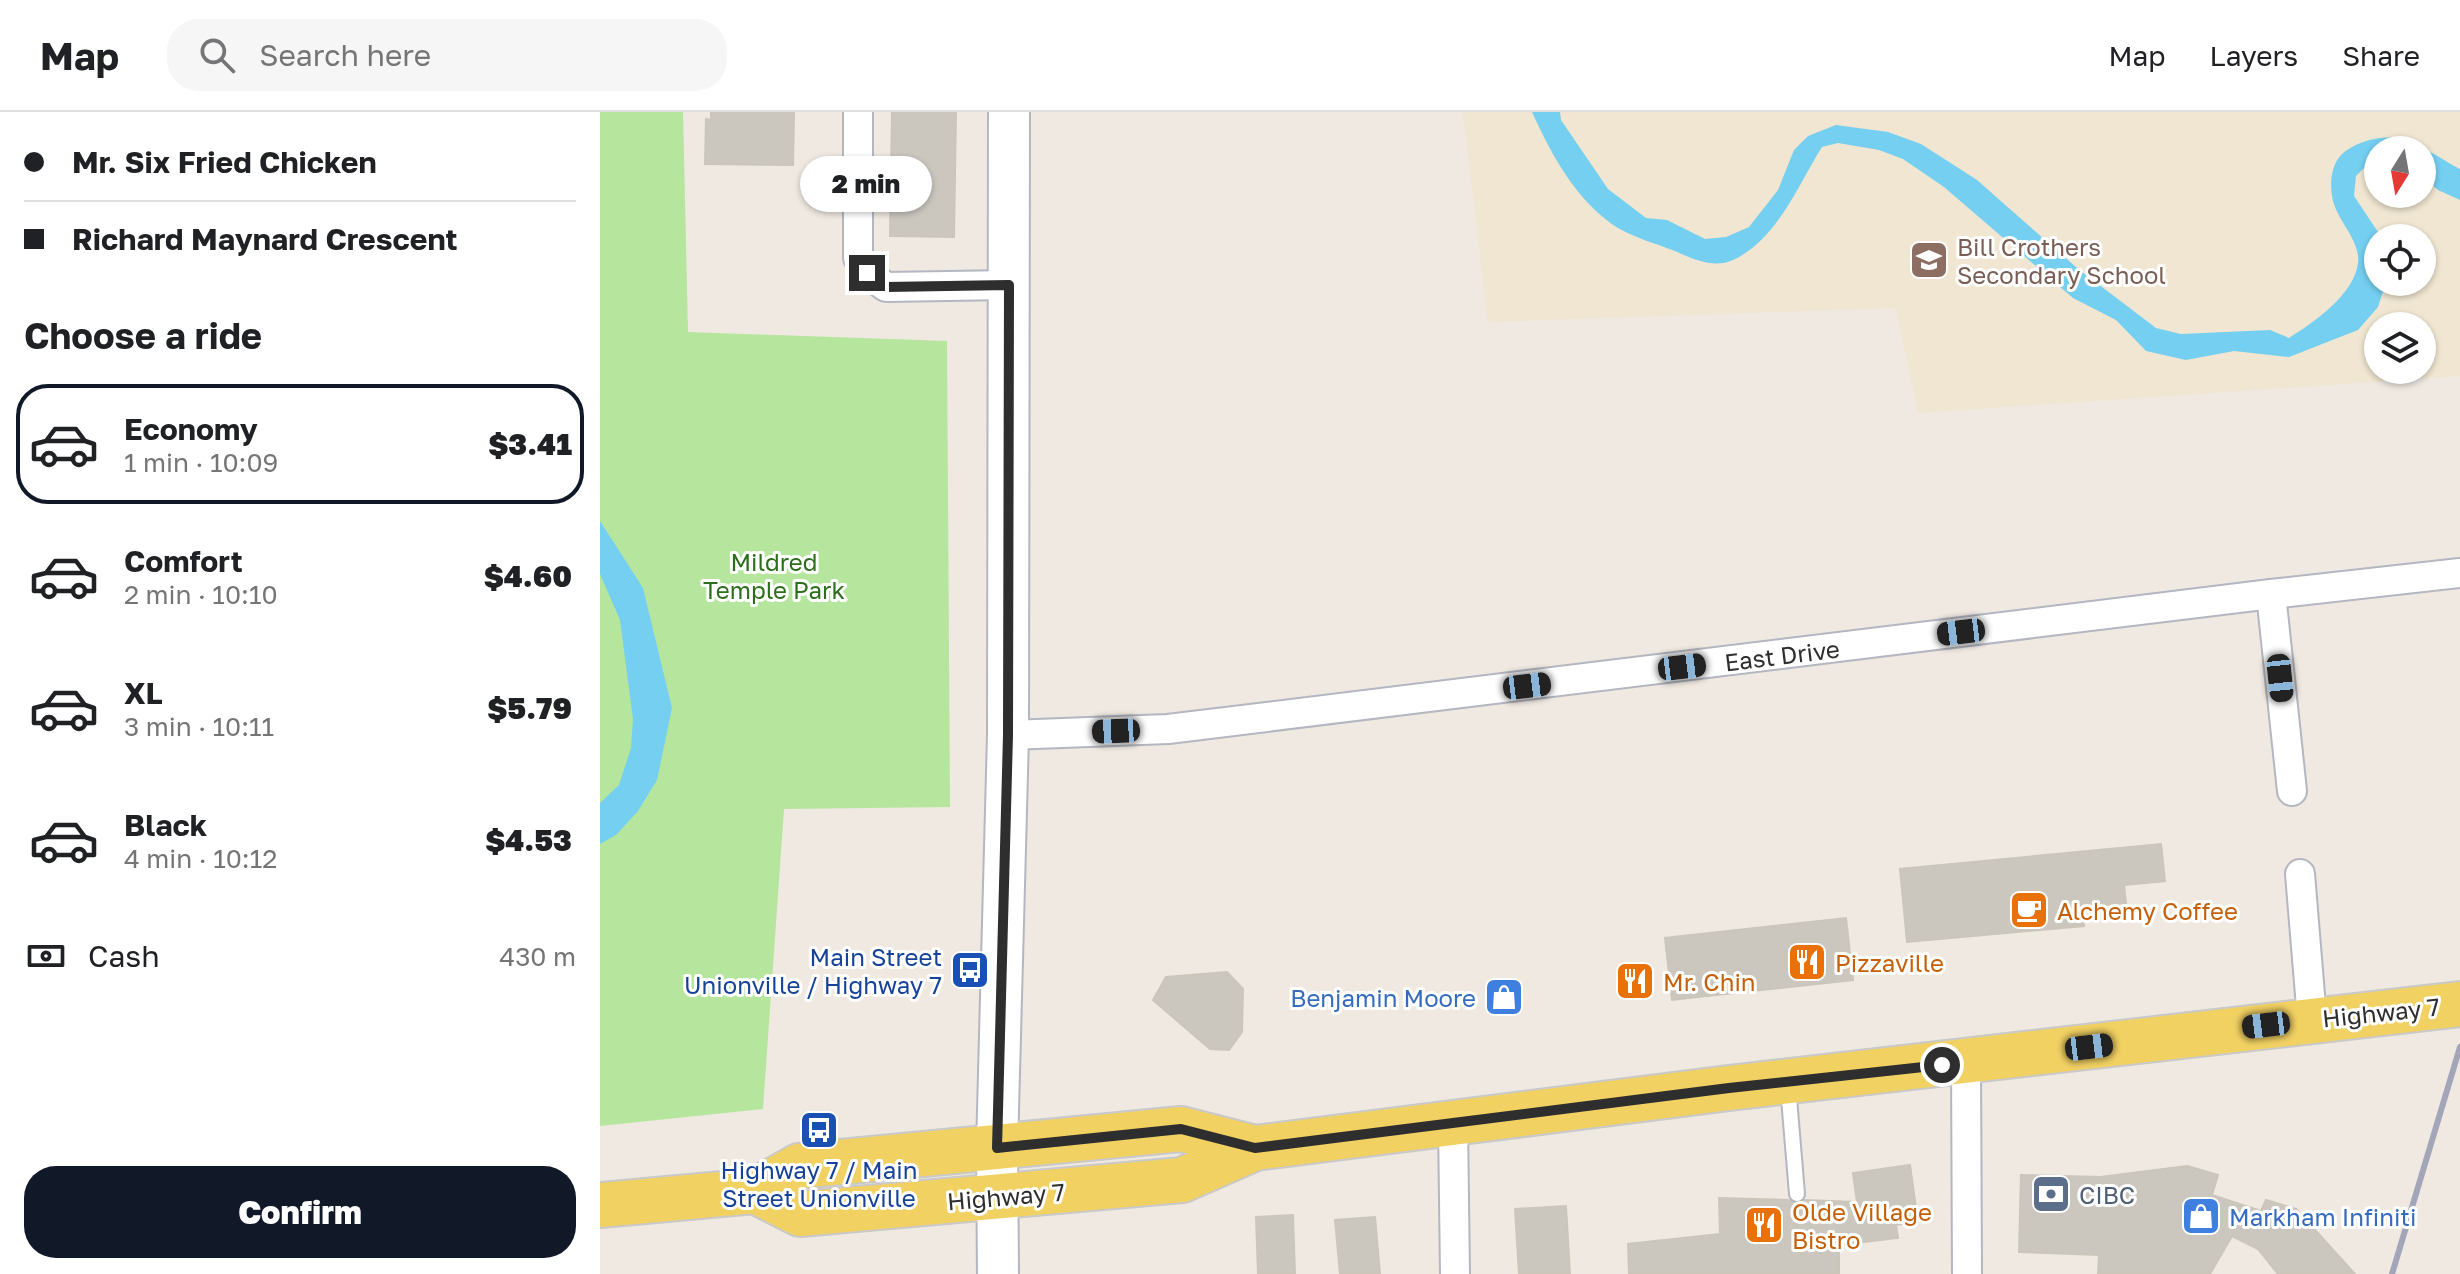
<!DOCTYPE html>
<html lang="en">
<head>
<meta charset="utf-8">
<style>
  :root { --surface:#fff; --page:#f6f6f6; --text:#202124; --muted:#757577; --line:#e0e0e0; --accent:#111827 }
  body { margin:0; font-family:"Golos Text",sans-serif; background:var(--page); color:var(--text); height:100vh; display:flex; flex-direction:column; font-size:30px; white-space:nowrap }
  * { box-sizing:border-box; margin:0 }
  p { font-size:26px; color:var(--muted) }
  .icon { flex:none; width:44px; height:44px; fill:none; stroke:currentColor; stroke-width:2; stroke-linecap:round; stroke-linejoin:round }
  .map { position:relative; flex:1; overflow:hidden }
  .drawer { display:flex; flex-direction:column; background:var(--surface); width:600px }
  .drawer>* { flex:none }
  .guide { display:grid; align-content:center; height:176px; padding:0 24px; background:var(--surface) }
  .needle { width:52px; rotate:191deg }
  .buttons { position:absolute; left:1764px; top:24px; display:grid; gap:16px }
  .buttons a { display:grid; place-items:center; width:72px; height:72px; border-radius:50%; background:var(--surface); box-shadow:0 2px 6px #0004; font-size:40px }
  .end { position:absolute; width:36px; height:36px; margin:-18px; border:10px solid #2e2e2e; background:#fff; box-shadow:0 0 0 4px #fff }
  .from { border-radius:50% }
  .bubble { position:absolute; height:56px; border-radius:28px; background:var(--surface); box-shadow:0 2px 6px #0004; font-size:26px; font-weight:800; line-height:56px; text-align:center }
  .car { position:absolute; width:24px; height:48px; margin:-24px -12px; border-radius:10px; box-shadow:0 0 6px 2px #0007; background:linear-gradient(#222 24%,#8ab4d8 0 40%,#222 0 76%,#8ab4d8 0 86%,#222 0) }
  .guide b { display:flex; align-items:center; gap:28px; height:76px; font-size:30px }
  .guide b+b { border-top:2px solid var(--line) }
  .guide i { width:20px; height:20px; background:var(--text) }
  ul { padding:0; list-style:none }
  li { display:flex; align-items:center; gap:24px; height:120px; margin:0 16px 12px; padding:0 8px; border:4px solid transparent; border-radius:32px }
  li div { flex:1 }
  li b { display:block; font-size:30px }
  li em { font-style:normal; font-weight:800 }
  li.current { border-color:var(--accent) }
  li>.icon { width:72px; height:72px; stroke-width:1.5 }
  h2 { padding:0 24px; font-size:36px; line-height:96px }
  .pay { display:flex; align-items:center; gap:20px; height:88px; padding:0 24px; font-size:30px }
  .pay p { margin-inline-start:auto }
  .action { display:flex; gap:16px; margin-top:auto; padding:16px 24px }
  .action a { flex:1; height:92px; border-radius:32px; background:var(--accent); color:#fff; font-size:32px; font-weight:800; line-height:92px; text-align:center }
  header { display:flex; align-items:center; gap:48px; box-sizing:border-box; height:112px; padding:0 40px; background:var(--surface); border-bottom:2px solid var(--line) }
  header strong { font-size:38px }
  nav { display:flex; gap:44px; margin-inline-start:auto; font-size:28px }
  .search { width:560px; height:72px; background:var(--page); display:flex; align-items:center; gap:20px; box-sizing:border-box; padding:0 28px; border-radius:32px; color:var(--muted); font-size:30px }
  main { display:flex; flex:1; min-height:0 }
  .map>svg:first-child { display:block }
  .education { fill:#f0e6d1; fill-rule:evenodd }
  .green { fill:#b6e59e }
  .water { fill:#75cff0 }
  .building { fill:#cbc7bf; stroke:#cbc5ba; stroke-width:2 }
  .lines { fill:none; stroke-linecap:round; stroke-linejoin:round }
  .service-casing { stroke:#b4b7c1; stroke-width:18 }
  .minor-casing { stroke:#b4b7c1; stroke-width:32 }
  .secondary-casing { stroke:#b4b7c1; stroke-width:44 }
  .primary-casing { stroke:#c9c9c9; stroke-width:48 }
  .service { stroke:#fff; stroke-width:14 }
  .minor { stroke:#fff; stroke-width:28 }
  .secondary { stroke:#fff; stroke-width:40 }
  .primary { stroke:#f2d163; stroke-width:44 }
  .rail { stroke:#a3a6b8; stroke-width:6 }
  .route { stroke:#2e2e2e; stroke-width:10 }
  .labels { text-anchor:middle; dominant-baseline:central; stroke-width:6; stroke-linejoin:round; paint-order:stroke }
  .education-label { font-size:24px; fill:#785e54; stroke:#fff; text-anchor:start }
  .park-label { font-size:24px; fill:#2c6e1b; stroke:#fff }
  .street-label { font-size:24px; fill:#2e2e2e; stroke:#fff }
  .food-label { font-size:24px; fill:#c56008; stroke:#fff; text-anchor:start }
  .transit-label { font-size:24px; fill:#164399; stroke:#fff; text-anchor:end }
  .shop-label { font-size:24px; fill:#366cbe; stroke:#fff; text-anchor:end }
  .service-label { font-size:24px; fill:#4e5e75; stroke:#fff; text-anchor:start }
</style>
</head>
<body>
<header>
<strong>Map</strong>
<div class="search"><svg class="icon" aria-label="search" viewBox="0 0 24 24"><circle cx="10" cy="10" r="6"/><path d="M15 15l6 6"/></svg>Search here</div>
<nav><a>Map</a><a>Layers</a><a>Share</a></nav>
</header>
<main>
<section class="drawer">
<div class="guide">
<b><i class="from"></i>Mr. Six Fried Chicken</b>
<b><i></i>Richard Maynard Crescent</b>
</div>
<h2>Choose a ride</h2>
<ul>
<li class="current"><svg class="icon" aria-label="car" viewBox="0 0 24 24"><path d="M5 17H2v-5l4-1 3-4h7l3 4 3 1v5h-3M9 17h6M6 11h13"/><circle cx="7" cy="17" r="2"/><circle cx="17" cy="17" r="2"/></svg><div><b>Economy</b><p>1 min · 10:09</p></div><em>$3.41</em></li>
<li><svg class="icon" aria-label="car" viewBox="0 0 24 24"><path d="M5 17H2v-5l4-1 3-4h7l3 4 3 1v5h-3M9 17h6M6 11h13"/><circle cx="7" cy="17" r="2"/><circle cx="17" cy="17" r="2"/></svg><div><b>Comfort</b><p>2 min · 10:10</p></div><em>$4.60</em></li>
<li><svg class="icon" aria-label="car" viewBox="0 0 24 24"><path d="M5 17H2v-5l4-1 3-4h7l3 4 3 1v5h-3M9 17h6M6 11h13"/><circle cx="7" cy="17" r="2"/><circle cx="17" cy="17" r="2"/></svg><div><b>XL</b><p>3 min · 10:11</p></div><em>$5.79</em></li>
<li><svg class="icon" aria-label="car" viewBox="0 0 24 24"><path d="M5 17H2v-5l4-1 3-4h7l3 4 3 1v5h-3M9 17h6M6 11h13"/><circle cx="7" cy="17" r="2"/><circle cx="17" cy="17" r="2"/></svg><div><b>Black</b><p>4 min · 10:12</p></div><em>$4.53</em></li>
</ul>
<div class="pay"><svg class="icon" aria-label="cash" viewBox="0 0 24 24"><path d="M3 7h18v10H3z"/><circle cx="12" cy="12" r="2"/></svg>Cash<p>430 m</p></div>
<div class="action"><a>Confirm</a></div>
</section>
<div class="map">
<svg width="1860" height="1162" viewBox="0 0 1860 1162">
  <rect width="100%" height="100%" fill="#efe9e1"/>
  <!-- education -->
  <path class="education" d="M 863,0 L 1860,0 L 1860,264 L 1318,301 L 1296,196 L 888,210 ZM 1778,38 L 1822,38 L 1822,82 L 1778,82 ZM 1778,126 L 1822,126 L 1822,170 L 1778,170 ZM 1778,214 L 1822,214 L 1822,258 L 1778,258 Z"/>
  <!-- green -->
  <polygon class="green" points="0,0 83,0 88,220 347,229 350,695 184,697 163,997 0,1014"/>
  <!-- water -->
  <g class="water">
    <path d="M 932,0 L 960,0 L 961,8 L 1008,77 L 1046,106 L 1067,108 L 1105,127 L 1126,125 L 1149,115 L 1178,78 L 1194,38 L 1208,24 L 1236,13 L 1288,20 L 1321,32 L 1377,68 L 1477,156 L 1556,216 L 1581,222 L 1670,218 L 1689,226 C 1714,210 1754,183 1758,151 C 1761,130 1738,109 1733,89 C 1730,75 1730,59 1738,47 C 1749,31 1782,22 1800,27 C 1820,31 1842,48 1860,57 L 1860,88 L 1838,78 L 1822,65 L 1822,38 L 1778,38 L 1778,48 L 1772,48 L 1756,64 L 1754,84 L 1778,120 L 1778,170 L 1786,170 L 1778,195 L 1758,218 L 1689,245 L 1634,239 L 1586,248 L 1546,239 L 1516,208 L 1473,186 L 1344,75 L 1303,47 L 1279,38 L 1238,31 L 1222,35 C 1198,73 1177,128 1133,148 C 1115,157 1092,147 1075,139 C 1057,132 1035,126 1018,116 C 977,90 952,44 932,0 Z"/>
    <polygon points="0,409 43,476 72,596 57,668 38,699 16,723 0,732 0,691 19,673 31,636 33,607 20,508 0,462"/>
  </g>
  <!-- building -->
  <g class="building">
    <polygon points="111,0 194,0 193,53 105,52 106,7 111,8"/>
    <polygon points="292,0 356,0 354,125 290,124"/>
    <polygon points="1561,732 1565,769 1524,773 1526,791 1482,795 1484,814 1307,830 1300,757"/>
    <polygon points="1246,806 1253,868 1072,888 1065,826"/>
    <polygon points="627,860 643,877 642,920 629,938 610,937 553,888 566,865"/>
    <polygon points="1310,1053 1318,1110 1296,1113 1298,1126 1239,1133 1239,1162 1029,1162 1028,1132 1120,1122 1119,1086 1189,1088 1197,1092 1204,1088 1257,1090 1253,1061"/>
    <polygon points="1587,1054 1618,1063 1612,1083 1661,1099 1666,1088 1696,1097 1755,1162 1678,1162 1658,1137 1632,1124 1610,1162 1498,1162 1499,1143 1419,1140 1421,1063 1500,1065"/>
    <polygon points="966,1094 970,1162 919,1162 915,1097"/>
    <polygon points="693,1103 695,1162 658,1162 656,1105"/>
    <polygon points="775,1105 780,1162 740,1162 735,1108"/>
  </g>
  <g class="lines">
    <defs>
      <polyline id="service" points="1188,974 1197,1082"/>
      <g id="minor">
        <polyline points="258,0 258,146 267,161 286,175 409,173"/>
        <polyline points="1671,482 1692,679"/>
        <polyline points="408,623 568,617 1671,482 1860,461"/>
        <polyline points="1700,762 1712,907"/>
        <polyline points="1366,950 1367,1162"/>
        <polyline points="853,1012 855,1162"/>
      </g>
      <polyline id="secondary" points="398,1162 397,1036 408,623 409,0"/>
      <g id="primary">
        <polyline points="155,1079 200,1102 582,1068 655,1036 1129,976 1860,892"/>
        <polyline points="0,1093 155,1079 199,1054 581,1017 655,1036"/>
      </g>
    </defs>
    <!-- service casing -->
    <use href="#service" class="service-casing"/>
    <!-- minor casing -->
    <use href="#minor" class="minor-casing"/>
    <!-- secondary casing -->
    <use href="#secondary" class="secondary-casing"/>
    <!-- primary casing -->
    <use href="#primary" class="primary-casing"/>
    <!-- service -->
    <use href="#service" class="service"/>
    <!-- minor -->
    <use href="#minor" class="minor"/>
    <!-- secondary -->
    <use href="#secondary" class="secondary"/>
    <!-- primary -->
    <use href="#primary" class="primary"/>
    <!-- rail -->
    <polyline class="rail" points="1792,1162 1860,935"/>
  </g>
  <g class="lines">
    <!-- route -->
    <polyline class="route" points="267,161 286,175 409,173 408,623 397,1036 581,1017 655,1036 1129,976 1342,953"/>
  </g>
  <!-- icons -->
  <defs>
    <symbol id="school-square" viewBox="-11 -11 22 22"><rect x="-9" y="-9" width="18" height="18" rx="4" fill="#8d6e63" stroke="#fff"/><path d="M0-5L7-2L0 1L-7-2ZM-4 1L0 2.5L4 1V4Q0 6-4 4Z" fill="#fff"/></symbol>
    <symbol id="cafe-square" viewBox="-11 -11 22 22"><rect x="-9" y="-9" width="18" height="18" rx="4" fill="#e8710a" stroke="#fff"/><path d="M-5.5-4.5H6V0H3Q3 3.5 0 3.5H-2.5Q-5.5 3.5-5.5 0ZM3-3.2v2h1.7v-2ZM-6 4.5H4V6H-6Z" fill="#fff"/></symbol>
    <symbol id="restaurant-square" viewBox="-11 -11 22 22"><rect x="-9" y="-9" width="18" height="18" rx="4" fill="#e8710a" stroke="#fff"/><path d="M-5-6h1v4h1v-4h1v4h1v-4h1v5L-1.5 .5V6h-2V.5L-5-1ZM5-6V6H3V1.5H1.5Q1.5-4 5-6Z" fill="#fff"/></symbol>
    <symbol id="bus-square" viewBox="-11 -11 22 22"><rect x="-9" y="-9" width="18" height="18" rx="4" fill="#1a4fb4" stroke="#fff"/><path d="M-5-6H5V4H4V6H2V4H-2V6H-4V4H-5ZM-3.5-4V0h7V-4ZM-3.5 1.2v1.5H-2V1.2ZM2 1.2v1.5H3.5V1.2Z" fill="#fff"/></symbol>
    <symbol id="shop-square" viewBox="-11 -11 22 22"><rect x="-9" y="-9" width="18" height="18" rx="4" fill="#3f7fe0" stroke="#fff"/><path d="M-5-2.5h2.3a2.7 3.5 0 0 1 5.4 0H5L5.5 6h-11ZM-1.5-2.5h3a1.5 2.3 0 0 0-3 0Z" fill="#fff"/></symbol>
    <symbol id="bank-square" viewBox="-11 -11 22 22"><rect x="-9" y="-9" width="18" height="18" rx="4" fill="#5c6f8a" stroke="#fff"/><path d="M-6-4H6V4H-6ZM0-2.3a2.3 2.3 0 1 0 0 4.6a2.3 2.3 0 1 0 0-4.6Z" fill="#fff"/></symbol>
  </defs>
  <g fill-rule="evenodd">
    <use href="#school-square" x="1307" y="126" width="44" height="44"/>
    <use href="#cafe-square" x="1407" y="776" width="44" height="44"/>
    <use href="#restaurant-square" x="1185" y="828" width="44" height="44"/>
    <use href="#bus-square" x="348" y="836" width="44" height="44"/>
    <use href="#restaurant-square" x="1013" y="847" width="44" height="44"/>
    <use href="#shop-square" x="882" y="863" width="44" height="44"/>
    <use href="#bus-square" x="197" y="996" width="44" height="44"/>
    <use href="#bank-square" x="1429" y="1060" width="44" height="44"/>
    <use href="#shop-square" x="1579" y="1082" width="44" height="44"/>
    <use href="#restaurant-square" x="1142" y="1091" width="44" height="44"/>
  </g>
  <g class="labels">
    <!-- education labels -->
    <g class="education-label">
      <text x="1357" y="134">Bill Crothers<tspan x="1357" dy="28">Secondary School</tspan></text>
    </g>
    <!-- park labels -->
    <g class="park-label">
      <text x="174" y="449">Mildred<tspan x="174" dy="28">Temple Park</tspan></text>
    </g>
    <!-- street labels -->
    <g class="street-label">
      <text transform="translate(1182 543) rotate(-7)">East Drive</text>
      <text transform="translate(1781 900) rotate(-6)">Highway 7</text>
      <text transform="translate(406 1084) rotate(-5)">Highway 7</text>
    </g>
    <!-- food labels -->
    <g class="food-label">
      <text x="1457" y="798">Alchemy Coffee</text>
      <text x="1235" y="850">Pizzaville</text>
      <text x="1063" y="869">Mr. Chin</text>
      <text x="1192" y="1099">Olde Village<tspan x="1192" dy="28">Bistro</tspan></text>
    </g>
    <!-- transit labels -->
    <g class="transit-label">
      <text x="342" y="844">Main Street<tspan x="342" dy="28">Unionville / Highway 7</tspan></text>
      <text x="219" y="1057" text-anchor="middle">Highway 7 / Main<tspan x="219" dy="28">Street Unionville</tspan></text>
    </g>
    <!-- shop labels -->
    <g class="shop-label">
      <text x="876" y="885">Benjamin Moore</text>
      <text x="1629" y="1104" text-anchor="start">Markham Infiniti</text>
    </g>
    <!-- service labels -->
    <g class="service-label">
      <text x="1479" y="1082">CIBC</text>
    </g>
  </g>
</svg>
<div class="buttons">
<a><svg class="needle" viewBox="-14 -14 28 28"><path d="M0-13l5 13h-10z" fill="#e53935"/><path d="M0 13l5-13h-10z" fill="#757577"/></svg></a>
<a><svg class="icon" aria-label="locate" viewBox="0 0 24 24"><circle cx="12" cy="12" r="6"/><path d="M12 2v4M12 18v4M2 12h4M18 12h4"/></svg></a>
<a><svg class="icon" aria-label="layers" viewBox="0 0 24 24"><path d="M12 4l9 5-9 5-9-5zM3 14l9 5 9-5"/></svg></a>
</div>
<i class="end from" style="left:1342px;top:953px"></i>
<i class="end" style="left:267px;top:161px"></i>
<div class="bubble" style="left:200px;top:44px;width:132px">2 min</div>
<i class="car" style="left:1361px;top:520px;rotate:263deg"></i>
<i class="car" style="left:1082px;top:555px;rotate:83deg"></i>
<i class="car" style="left:1680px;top:566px;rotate:174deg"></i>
<i class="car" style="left:927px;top:574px;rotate:83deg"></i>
<i class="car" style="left:516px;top:619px;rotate:268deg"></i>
<i class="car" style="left:1666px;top:913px;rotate:263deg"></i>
<i class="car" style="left:1489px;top:935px;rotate:83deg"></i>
</div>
</main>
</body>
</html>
